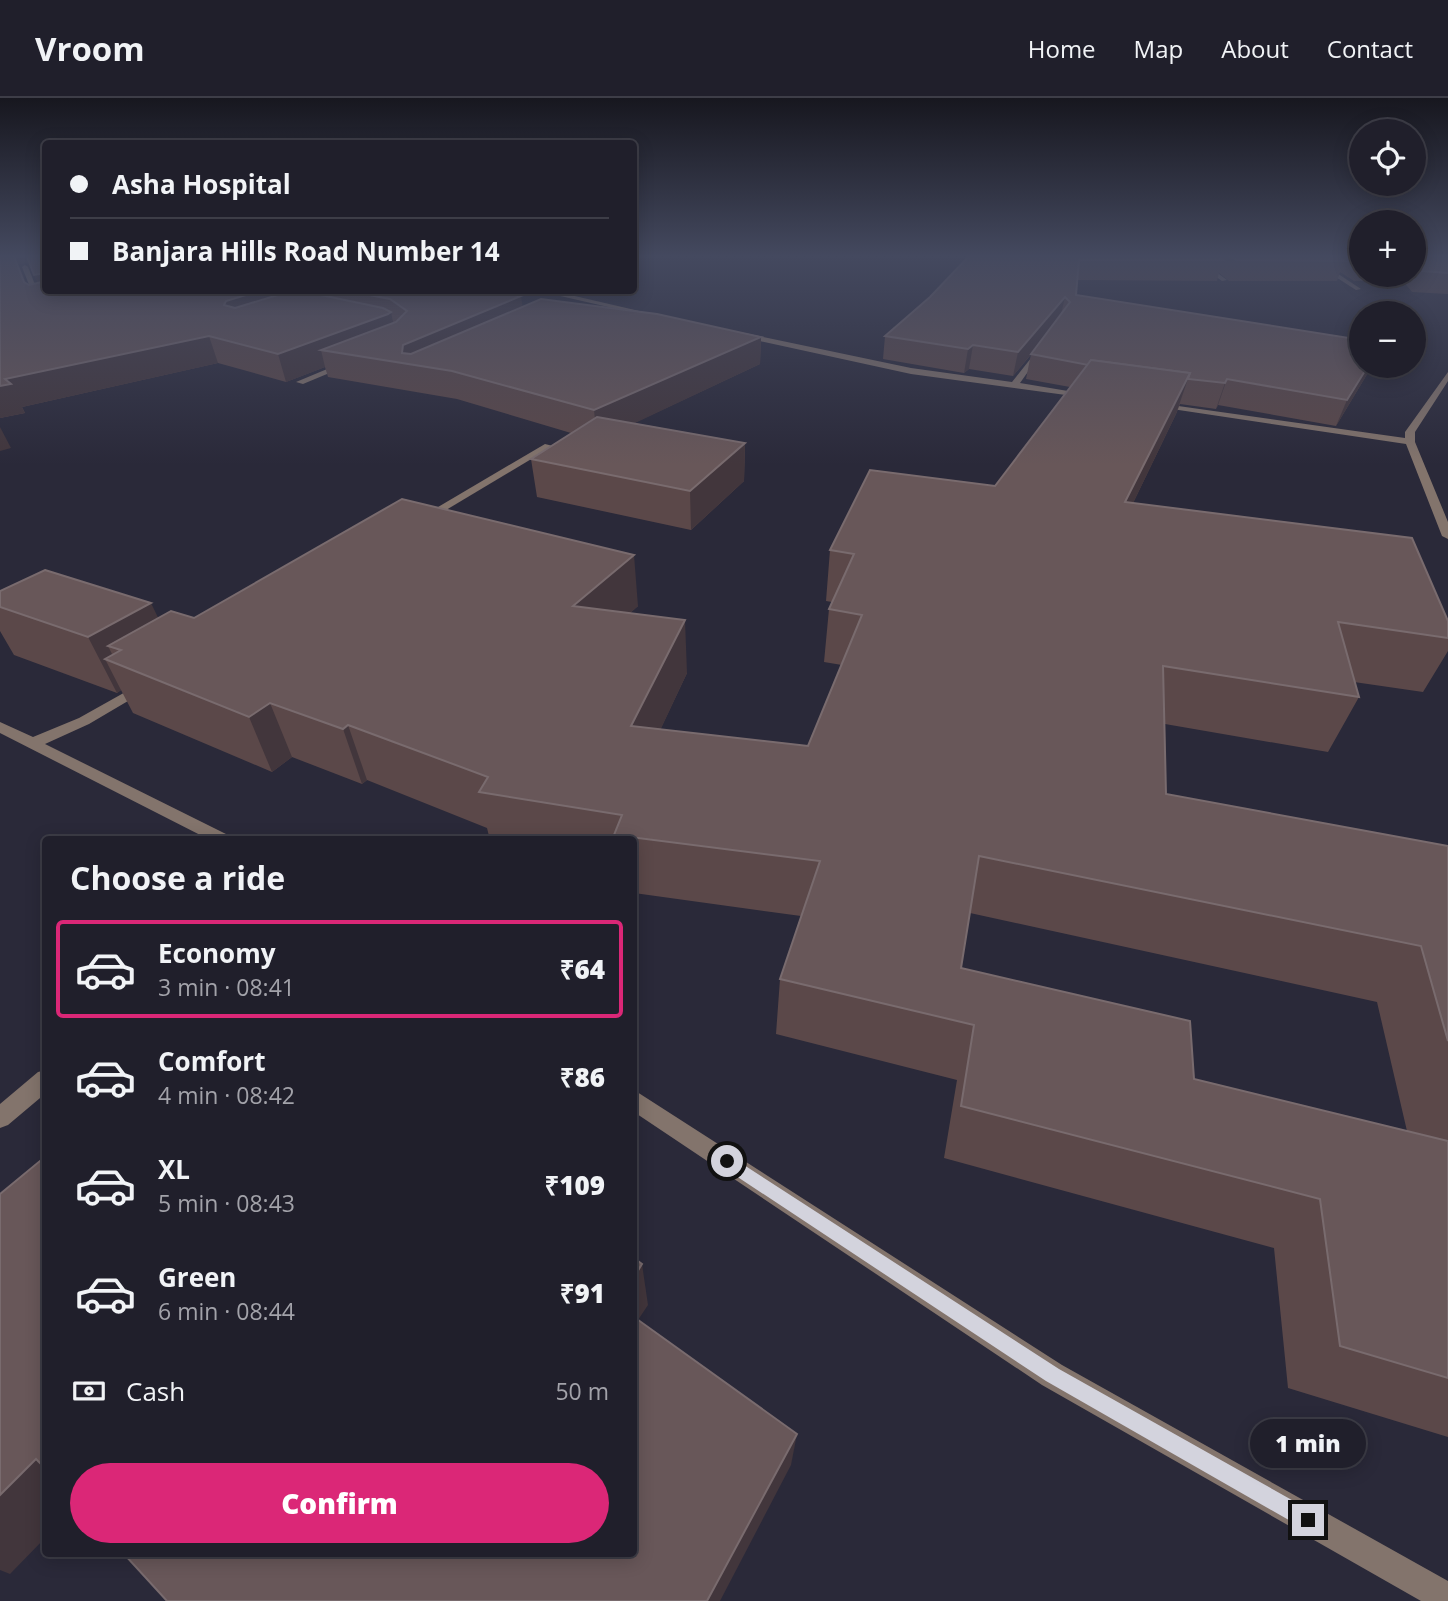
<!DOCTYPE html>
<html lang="en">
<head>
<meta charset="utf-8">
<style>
  :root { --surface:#201f2b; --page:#282733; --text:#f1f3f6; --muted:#a2a2a9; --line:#3d3d47; --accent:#db2777 }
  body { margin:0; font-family:"Open Sans",sans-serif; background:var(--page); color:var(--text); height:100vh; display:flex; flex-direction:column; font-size:26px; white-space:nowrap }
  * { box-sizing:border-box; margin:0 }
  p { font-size:23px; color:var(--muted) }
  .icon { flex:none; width:38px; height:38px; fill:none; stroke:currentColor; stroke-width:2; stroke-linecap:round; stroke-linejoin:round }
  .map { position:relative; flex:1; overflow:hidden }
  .details { position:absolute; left:42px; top:738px; width:595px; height:721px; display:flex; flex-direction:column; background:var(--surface); border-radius:7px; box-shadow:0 4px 18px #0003,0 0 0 2px var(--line) }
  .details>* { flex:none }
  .top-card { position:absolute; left:42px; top:42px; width:595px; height:154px; border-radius:7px; box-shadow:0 4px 18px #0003,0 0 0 2px var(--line); display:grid; align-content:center; height:154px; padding:0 28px; background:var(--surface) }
  .tools { position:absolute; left:1349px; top:21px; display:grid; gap:14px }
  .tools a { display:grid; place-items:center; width:77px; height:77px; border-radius:50%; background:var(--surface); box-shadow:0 4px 18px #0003,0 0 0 2px var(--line); font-size:35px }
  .end { position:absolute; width:32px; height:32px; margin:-16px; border:9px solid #d3d3dd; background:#111; box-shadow:0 0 0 4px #111 }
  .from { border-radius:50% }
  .bubble { position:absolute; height:49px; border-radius:24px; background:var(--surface); box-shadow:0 4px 18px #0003,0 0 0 2px var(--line); font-size:23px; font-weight:800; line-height:49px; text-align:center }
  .top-card b { display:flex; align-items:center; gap:24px; height:66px; font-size:26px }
  .top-card b+b { border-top:2px solid var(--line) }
  .top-card i { width:18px; height:18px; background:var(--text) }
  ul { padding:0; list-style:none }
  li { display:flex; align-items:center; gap:21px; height:98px; margin:0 14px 10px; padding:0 14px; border:4px solid transparent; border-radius:7px }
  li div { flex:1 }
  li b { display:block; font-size:26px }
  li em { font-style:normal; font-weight:800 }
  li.on { border-color:var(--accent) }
  li>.icon { width:63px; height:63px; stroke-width:1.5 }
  h2 { padding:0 28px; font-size:32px; line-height:84px }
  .pay { display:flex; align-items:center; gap:18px; height:77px; padding:0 28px; font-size:26px }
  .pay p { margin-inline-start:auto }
  .primary-button { display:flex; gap:14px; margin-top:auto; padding:14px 28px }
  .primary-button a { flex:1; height:80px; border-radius:42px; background:var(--accent); color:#fff; font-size:28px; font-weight:800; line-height:80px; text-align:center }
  header { display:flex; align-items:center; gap:42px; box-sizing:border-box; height:98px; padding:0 35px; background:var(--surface); border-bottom:2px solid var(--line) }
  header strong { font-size:33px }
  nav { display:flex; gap:38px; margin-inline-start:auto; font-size:24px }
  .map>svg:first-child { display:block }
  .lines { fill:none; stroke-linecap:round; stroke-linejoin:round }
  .minor { fill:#83746c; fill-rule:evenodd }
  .wall { fill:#5b4849; fill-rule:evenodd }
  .shaded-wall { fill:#42363c }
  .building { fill:#685759; stroke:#796b6e; stroke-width:2 }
  .route { fill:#d3d3dd }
</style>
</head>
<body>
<header>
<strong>Vroom</strong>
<nav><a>Home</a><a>Map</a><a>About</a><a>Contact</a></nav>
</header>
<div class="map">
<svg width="1448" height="1503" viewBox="0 0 1448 1503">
  <rect width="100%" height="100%" fill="#2a2939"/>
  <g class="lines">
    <!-- minor -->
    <g class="minor">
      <polygon points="1184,156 1192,156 1227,182 1222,183"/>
      <polygon points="1300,156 1308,156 1361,191 1356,192"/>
      <polygon points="25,167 28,169 44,209 37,207 22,169"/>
      <polygon points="534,192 549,192 665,219 661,221"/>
      <polygon points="740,234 911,270 1012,284 1043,245 1047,247 1020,285 1092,297 1088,300 911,276 737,238"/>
      <polygon points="344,264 351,266 303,286 296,284"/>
      <polygon points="1448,274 1448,283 1415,334 1415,344 1448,424 1448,441 1442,438 1406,346 1152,308 1157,305 1405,340 1405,334"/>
      <polygon points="545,346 553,348 426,424 416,422"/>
      <polygon points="145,583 152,587 150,590 89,626 45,646 230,738 233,742 210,742 0,635 0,624 33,639 79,620"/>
      <polygon points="46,972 46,995 8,1027 0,1030 0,1006 38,974"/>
      <polygon points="634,992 1062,1267 1448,1483 1448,1503 1421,1503 1042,1287 634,1014"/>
    </g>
  </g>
  <!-- wall -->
  <g class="wall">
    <path d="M 0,156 L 46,156 L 46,192 L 481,192 L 523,209 L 761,239 L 760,266 L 634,325 L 745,345 L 744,383 L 691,432 L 537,399 L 531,361 L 571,335 L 457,301 L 328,279 L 325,269 L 286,284 L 218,265 L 22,309 L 25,315 L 0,320 ZM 29,164 L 38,185 L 29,187 L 26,185 L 18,166 Z"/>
    <path d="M 971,156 L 1362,156 L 1362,177 L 1414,177 L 1414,156 L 1448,156 L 1448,196 L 1412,194 L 1403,183 L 1354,183 L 1340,174 L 1337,183 L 1229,183 L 1219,175 L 1217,183 L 1077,182 L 1076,197 L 1372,268 L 1336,328 L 1218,307 L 1216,311 L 1180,306 L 1176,316 L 1133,405 L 1448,523 L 1448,553 L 1423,594 L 1354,584 L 1359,599 L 1328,654 L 1165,626 L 1166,696 L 1448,748 L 1448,1339 L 1288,1290 L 1274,1150 L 944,1060 L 957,982 L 776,936 L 780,881 L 801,818 L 634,795 L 634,742 L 490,742 L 487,730 L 367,682 L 362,686 L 292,659 L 272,674 L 133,615 L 121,592 L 117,595 L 14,557 L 0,533 L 0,493 L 159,520 L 194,520 L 638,508 L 630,515 L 687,575 L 660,632 L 808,648 L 842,567 L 824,564 L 829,511 L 832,504 L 826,503 L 830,452 L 995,388 L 1070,289 L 1026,281 L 1031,256 L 1034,253 L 1013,278 L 969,271 L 964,275 L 883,261 L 885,238 L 930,199 ZM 970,815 L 1377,904 L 1407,1033 L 1194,981 L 961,870 Z"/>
  </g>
  <!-- shaded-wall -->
  <g class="shaded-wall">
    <polygon points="0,156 45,156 46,162 18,166 35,208 24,184"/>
    <polygon points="46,175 46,192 45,201 34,177"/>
    <polygon points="263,192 315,192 318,202 234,228 224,207 226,203"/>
    <polygon points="521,198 525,223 423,268 402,255 403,247"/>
    <polygon points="1065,199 1060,221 1013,278 1018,254"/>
    <polygon points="391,214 396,239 321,252 325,269 286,284 278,256"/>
    <polygon points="209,238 218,265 22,309 25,315 0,320 0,288 5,281"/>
    <polygon points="761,239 760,266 597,343 594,312"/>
    <polygon points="973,247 969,271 964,275 968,251"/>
    <polygon points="1368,268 1372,268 1336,328 1347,302"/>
    <polygon points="1190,275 1176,316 1110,453 1125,404"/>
    <polygon points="1227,281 1218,307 1216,311 1225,285"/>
    <polygon points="0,329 11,350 0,353"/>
    <polygon points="745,345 744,383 691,432 690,393"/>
    <polygon points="634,457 638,508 579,561 573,508"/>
    <polygon points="151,505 177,559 121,552 108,548 117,566 105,561 121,592 117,595 88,539"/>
    <polygon points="685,522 687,575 636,684 631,628"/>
    <polygon points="270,605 292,659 272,674 249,619"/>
    <polygon points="348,627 367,682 362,686 343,631"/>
    <polygon points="642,1166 648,1207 634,1228 634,1179"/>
    <polygon points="797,1336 791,1367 720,1503 707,1503"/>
    <polygon points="36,1361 46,1366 46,1439 10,1476 0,1472 0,1397"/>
  </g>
  <!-- building -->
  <g class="building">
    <polygon points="0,156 13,156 24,184 29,187 46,183 46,192 263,192 226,203 224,207 235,210 294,192 297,192 383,210 391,214 388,216 278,256 209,238 5,281 11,286 0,288"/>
    <polygon points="26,156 46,156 46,175 34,177"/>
    <polygon points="971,156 1214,156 1223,162 1079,162 1076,197 1362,242 1362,268 1368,268 1347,302 1227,281 1225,285 1188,281 1190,275 1091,262 1088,267 1031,256 1070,204 1065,199 1018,254 973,247 968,251 885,238 930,199"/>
    <polygon points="1227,156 1335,156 1345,163 1236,162"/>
    <polygon points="1351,156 1362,156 1362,163"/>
    <polygon points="1414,156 1448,156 1448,175 1422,173 1414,165"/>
    <polygon points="343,192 481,192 521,198 403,247 402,255 411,256 541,201 657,216 761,239 594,312 452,273 321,252 396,224 407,213 390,201"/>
    <polygon points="1091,262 1190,275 1125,404 1412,440 1448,523 1448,540 1338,524 1359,599 1163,568 1166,696 1448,748 1448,943 1421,848 979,758 961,870 1190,923 1194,981 1448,1043 1448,1280 1340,1248 1320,1101 961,1008 974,927 780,881 820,763 614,737 622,717 479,694 488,679 348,627 343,631 270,605 249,619 105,561 121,552 108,548 171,513 194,520 402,401 634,457 573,508 685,522 631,628 808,648 862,517 829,511 854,456 830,452 870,372 995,388"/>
    <polygon points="597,319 745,345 690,393 531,361"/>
    <polygon points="45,472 151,505 88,539 0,509 0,493"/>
    <polygon points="46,1058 46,1371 36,1361 0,1397 0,1096"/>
    <polygon points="634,1160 642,1166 634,1179"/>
    <polygon points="634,1219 797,1336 707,1503 167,1503 124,1456 634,1456"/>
  </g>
  <!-- sky -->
  <linearGradient id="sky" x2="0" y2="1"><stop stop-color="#17171f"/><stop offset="0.43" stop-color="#44495f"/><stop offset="1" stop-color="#44495f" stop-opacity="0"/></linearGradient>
  <rect width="1448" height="367" fill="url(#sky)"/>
  <!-- route -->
  <polygon class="route" points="727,1056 1059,1271 1315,1415 1318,1422 1315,1429 1308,1432 1301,1429 1046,1283 721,1068 719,1063"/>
</svg>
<div class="tools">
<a><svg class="icon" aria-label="locate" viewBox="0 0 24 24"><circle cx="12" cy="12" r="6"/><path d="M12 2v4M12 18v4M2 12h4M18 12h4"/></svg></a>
<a>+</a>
<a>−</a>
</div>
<i class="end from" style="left:727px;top:1063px"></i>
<i class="end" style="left:1308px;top:1422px"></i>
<div class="bubble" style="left:1250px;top:1321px;width:116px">1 min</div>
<div class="top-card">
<b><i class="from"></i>Asha Hospital</b>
<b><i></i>Banjara Hills Road Number 14</b>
</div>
<section class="details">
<h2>Choose a ride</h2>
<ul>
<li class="on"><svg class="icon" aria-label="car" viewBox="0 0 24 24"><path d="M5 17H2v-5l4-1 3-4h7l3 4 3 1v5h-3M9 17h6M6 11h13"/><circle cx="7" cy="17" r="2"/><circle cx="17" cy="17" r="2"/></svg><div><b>Economy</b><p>3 min · 08:41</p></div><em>₹64</em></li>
<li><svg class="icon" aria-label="car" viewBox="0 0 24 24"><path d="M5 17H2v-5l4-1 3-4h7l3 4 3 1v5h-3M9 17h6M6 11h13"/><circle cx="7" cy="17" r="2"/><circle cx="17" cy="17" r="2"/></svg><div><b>Comfort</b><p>4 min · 08:42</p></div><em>₹86</em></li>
<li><svg class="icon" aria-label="car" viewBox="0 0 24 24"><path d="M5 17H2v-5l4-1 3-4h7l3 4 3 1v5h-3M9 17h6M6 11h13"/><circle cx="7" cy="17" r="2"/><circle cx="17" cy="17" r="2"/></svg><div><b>XL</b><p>5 min · 08:43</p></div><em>₹109</em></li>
<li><svg class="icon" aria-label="car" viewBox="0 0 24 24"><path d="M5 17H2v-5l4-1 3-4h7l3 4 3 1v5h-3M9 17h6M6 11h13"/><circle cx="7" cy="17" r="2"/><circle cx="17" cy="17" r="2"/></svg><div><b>Green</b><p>6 min · 08:44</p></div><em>₹91</em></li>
</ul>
<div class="pay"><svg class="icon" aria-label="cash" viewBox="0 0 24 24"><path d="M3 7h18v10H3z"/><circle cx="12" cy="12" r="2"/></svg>Cash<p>50 m</p></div>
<div class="primary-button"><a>Confirm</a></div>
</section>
</div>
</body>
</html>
